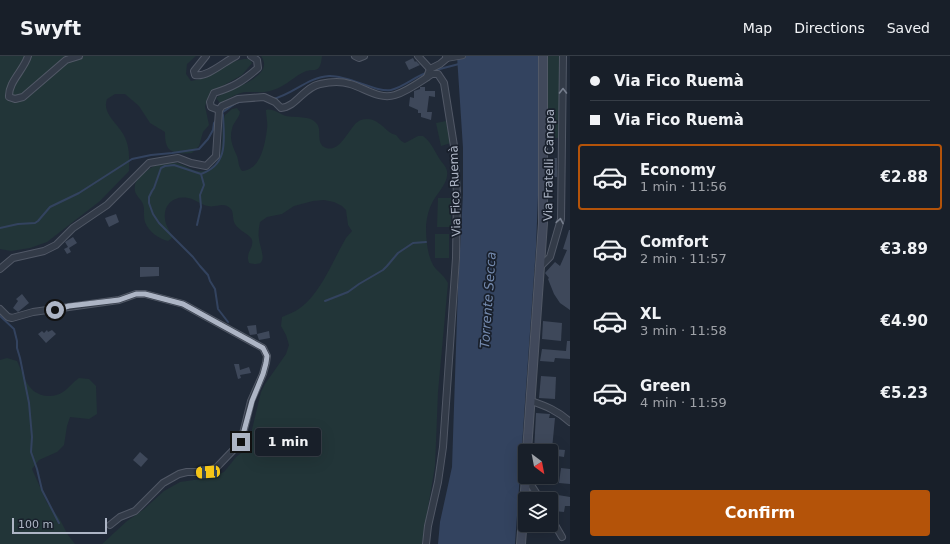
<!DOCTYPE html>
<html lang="en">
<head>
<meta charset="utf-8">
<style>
  :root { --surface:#181f29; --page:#212731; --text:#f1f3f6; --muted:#9fa2a8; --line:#363d46; --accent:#b45309 }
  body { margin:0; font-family:"DejaVu Sans",sans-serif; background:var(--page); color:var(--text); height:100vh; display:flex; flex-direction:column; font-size:15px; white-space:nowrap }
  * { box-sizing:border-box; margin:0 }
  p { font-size:13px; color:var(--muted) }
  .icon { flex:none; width:22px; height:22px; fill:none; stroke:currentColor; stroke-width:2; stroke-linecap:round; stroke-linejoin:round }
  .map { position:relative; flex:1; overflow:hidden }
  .drawer { display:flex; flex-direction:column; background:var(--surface); width:380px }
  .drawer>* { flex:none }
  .hud { display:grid; align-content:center; height:88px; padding:0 20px; background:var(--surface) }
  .needle { width:26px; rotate:148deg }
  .fabs { position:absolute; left:518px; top:388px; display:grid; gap:8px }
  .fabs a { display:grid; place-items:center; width:40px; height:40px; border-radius:4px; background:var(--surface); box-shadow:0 4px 16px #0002,0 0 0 1px var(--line); font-size:20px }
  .scale { position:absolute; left:12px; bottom:10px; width:95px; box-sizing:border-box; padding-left:4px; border:2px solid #adb5c5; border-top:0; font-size:11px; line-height:14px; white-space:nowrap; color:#adb5c5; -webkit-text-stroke:3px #19202c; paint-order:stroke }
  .end { position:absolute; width:18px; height:18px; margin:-9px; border:5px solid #adb5c5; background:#111; box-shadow:0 0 0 2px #111 }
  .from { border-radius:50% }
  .bubble { position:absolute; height:28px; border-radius:4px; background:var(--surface); box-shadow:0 4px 16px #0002,0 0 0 1px var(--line); font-size:13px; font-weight:600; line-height:28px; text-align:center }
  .car { position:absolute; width:12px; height:24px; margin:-12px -6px; border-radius:5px; box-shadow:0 0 3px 1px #0007; background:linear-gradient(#f5c518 24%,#345 0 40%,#f5c518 0 76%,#345 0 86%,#f5c518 0) }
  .hud b { display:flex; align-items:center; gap:14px; height:38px; font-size:15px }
  .hud b+b { border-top:1px solid var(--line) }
  .hud i { width:10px; height:10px; background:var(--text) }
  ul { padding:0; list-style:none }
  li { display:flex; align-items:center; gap:12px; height:66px; margin:0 8px 6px; padding:0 12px; border:2px solid transparent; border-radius:4px }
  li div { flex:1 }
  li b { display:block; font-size:15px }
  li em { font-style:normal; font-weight:600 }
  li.selected { border-color:var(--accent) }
  li>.icon { width:36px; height:36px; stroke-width:1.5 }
  .action { display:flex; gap:8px; margin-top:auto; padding:8px 20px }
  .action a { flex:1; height:46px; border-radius:4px; background:var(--accent); color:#fff; font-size:16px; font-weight:600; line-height:46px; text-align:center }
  header { display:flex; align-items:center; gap:24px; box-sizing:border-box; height:56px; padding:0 20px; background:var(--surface); border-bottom:1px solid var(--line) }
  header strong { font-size:19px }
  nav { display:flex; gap:22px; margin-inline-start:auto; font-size:14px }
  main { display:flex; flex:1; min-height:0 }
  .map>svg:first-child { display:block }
  .green { fill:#223538 }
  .water { fill:#33435f }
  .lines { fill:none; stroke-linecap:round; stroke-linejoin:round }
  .stream { stroke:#33435f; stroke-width:2 }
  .building { fill:#3e485a }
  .pedestrian-casing { stroke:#515866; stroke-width:6 }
  .minor-casing { stroke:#515866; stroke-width:8 }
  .secondary-casing { stroke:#515866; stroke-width:10 }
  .pedestrian { stroke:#333b48; stroke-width:4.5 }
  .minor { stroke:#333b48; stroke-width:6 }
  .secondary { stroke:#41495b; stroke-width:8 }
  .oneway { stroke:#767e8d }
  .route { stroke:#adb5c5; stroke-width:5 }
  .labels { text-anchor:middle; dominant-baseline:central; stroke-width:3.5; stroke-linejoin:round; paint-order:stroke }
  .street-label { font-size:12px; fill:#adb5c5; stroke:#19202c }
  .water-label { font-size:13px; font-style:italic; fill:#748aae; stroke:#19202c }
</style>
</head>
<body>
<header>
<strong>Swyft</strong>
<nav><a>Map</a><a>Directions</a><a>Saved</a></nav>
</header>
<main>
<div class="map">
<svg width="570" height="488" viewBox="0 0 570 488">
  <rect width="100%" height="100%" fill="#202937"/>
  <!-- green -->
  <g class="green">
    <path d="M 0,0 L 196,0 L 187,8 L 186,18 L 191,25 L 205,22 L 235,5 L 244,3 L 249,3 L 252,7 L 242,19 L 210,37 L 205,50 L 209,69 L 203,76 L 199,90 L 192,97 C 185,98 170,98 167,90 C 165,86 165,80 165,76 L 150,67 L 139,50 L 125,38 L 115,38 L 107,43 C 101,59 122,70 126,84 C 130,94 129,105 129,115 L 100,145 L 47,186 L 30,192 L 11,195 L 0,193 Z"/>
    <path d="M 261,0 L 322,0 C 320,21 314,10 302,17 C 291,23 283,32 270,35 C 263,37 256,36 249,36 C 239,35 228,43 220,47 L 216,42 C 226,33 277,22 261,0 Z"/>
    <polygon points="548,0 560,0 560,82 554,82 554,97 551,97 551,77 548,77"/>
    <path d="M 237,52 L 240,56 C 239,63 233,66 232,73 C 229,83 233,91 237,100 C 239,106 238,110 242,115 C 261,114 265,88 267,73 C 268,67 266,60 266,54 C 273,52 279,58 286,60 C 295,62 311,59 317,68 C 322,75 316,86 324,91 C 341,100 350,67 361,64 C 372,60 381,68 388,75 C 390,77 393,78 396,79 C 399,82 400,85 405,87 L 418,80 L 423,80 C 431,86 434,94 439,102 C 442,107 446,110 447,115 C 449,126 438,136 433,145 C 429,152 427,160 426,169 C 426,182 427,203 436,213 C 442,219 444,220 448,227 L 438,336 L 435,410 L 422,488 L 102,488 L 127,465 L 143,454 L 164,435 L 180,426 L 208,422 L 224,416 L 236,401 L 244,395 L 249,386 L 261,336 L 265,328 L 286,298 L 289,289 L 286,279 L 281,270 L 282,261 C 288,258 295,256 300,252 C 321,237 333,204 346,182 L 352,175 L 348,169 L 346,154 L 342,150 L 334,146 L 324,144 L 313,145 L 294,150 L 282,158 L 267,161 L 260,166 C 259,172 258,177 259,183 C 260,193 271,213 249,207 C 245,196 254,193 252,184 C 251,179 238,174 235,168 C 232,163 234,157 231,153 C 223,145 217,152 208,150 C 201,149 195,143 188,142 C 171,139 161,152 166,168 C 168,173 171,177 172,182 L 168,185 C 159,183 148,175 145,166 C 143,160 145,153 143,148 C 140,141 133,139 135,129 C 136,123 148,113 154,110 C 160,107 171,105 178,107 C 189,111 200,121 212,111 C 227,99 219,76 225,59 L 232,53 Z"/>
    <polygon points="446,65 451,87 441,90 436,67"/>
    <polygon points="438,142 451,142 451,171 437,171"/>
    <rect x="435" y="178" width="14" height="24"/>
    <path d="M 7,302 L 17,305 C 21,313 24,323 29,330 C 37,341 53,343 63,336 C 69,332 73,326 79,322 L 89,323 L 96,330 L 97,358 L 89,363 L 70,361 L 67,370 L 64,389 L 57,396 L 39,404 L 32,413 L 47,447 L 59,462 L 68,479 L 75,488 L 0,488 L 0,304 Z"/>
  </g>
  <!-- water -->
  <polygon class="water" points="457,0 538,0 538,140 536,191 515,488 438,488 440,466 452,411 458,231 463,138 463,92"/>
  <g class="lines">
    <!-- stream -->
    <g class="stream">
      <polyline points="432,15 459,8"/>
      <path d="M 273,43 C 292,39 308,21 329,20 C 348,19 377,37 391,34 C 404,31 414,21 426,17"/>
      <path d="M 222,56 L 223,59 C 224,84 229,108 201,118 L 174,109 L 165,110 L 161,112 L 154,132 L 152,135 L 149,141 L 149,147 L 153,158 L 159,167 L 193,201 L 200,210 L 208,219 L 210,225 L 215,233 L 218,253 L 228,266"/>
      <polyline points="220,58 236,47 243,45"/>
      <polyline points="197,169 201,151 200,139 204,129 201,118"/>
      <polyline points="0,172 18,168 35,167 38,165 50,151 79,137 132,103 151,99 172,97 199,93 208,83 213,74 214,67 217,63"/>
      <polyline points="325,245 348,236 359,228 383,214 387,210 398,197 413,187 426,186"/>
      <polyline points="0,260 14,273 17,285 17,292 20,302 29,347 32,381 31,396 37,413 42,434 59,467"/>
    </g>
  </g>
  <!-- building -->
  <g class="building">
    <polygon points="413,2 415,6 416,5 420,9 409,14 405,6"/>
    <polygon points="420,31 425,31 425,35 435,35 435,41 429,40 427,56 432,56 431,64 421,61 421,57 418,57 418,54 409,50 410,41 414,42 414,35 420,33"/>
    <rect x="548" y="102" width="9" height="19"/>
    <polygon points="116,158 119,166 109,171 105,162"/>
    <polygon points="569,174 570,174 570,254 560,247 554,238 548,223 549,222 545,217 555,206 560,210 567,194 563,193"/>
    <polygon points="73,181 77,187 69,192 71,196 67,198 64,193 68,191 65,186"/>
    <polygon points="140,211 159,211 159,220 140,221"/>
    <polygon points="22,238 29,247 18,256 13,252 18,245 16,243"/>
    <polygon points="543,265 562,267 561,285 542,283"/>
    <polygon points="256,269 257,278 269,275 270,282 259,284 257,278 250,279 247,270"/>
    <polygon points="47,274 48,276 52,274 56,278 46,287 38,278 42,275 44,277"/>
    <polygon points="567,285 570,285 570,303 555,302 554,306 540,305 542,293 566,295"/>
    <polygon points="234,308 239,308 240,314 249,311 251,317 240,319 241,322 238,323"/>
    <polygon points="541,320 556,321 555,343 539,342"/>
    <polygon points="536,357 550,358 549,362 555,362 552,393 565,394 564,401 551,399 551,395 534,395"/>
    <polygon points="140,396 148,403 141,411 133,404"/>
    <polygon points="561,412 570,413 570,428 559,427"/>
    <polygon points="558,439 570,441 570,450 565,450 564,456 554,455"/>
  </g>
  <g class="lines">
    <defs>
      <polyline id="pedestrian" points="446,3 463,0"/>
      <g id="minor">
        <path d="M 28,0 C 24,14 8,26 9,41 L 15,43 L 23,41 L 66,4 L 79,0"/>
        <path d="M 206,0 L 194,15 L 195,19 C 207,22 225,5 236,0"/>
        <polyline points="355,0 359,2 364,0"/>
        <polyline points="418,0 430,13"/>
        <polyline points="427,21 430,13 440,8 446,3 446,0"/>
        <path d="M 219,54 L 211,51 L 210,46 L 214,37 C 233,31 242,26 258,12 L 257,4 L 251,0"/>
        <polyline points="539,212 550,201 561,163 563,0"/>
        <path d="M 0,213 L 13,202 L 44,195 L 56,189 L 73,172 L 107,149 L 149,107 L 178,102 L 191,107 L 206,110 L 216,100 L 219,54 L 222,50 L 238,43 L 264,41 L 275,46 L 281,52 C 296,51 304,31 320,28 C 329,26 341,25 350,28 C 365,32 379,44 395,39 C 408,35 421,25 432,18 L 438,18 L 444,27 L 454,90 L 457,138 L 456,202 L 443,391 L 438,426 L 428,470 L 426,488"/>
        <polyline points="0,253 8,261 12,262 33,256 119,244 136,238 145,238 183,248 263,292 267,300 266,307 263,318 251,345 241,386 217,411 208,416 187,416 179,418 163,427 135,455 120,461 110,469"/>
        <path d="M 531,345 C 546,350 558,355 570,366"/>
        <polyline points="526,421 540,443"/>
        <polyline points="551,462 562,481"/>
      </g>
      <g id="secondary">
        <polyline points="527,395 543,167 543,0"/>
        <polyline points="521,488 526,421"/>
      </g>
    </defs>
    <!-- pedestrian casing -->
    <use href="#pedestrian" class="pedestrian-casing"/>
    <!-- minor casing -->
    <use href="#minor" class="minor-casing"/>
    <!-- secondary casing -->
    <use href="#secondary" class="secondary-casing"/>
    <!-- pedestrian -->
    <use href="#pedestrian" class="pedestrian"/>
    <!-- minor -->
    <use href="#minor" class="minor"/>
    <!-- secondary -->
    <use href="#secondary" class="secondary"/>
  </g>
  <!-- one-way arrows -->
  <defs><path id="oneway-chevron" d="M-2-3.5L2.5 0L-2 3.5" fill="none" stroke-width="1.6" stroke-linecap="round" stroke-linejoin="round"/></defs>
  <g class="oneway">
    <use href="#oneway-chevron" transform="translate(563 35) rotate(-90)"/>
    <use href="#oneway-chevron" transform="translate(560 165) rotate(-80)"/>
  </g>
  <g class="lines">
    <!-- route -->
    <polyline class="route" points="55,254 69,250 119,244 136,238 145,238 183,248 263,292 267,300 266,307 263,318 252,345 241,386"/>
  </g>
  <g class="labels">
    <!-- street labels -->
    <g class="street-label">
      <text transform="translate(549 109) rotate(-89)">Via Fratelli Canepa</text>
      <text transform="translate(455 135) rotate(-92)">Via Fico Ruemà</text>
    </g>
    <!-- water labels -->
    <g class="water-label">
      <text transform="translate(488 244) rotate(-86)">Torrente Secca</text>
    </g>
  </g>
</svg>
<div class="fabs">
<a><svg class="needle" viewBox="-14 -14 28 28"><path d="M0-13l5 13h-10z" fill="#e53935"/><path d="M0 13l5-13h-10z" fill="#9fa2a8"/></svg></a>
<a><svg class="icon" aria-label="layers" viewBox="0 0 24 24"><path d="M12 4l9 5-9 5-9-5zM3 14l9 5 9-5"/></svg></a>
</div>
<div class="scale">100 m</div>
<i class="end from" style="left:55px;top:254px"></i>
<i class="end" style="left:241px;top:386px"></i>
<div class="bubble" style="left:255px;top:372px;width:66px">1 min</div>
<i class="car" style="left:208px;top:416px;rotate:266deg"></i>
</div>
<section class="drawer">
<div class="hud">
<b><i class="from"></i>Via Fico Ruemà</b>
<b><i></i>Via Fico Ruemà</b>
</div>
<ul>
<li class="selected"><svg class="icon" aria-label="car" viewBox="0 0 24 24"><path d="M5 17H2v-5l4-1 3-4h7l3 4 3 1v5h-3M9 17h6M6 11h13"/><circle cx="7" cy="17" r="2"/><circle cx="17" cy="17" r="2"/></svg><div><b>Economy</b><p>1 min · 11:56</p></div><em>€2.88</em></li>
<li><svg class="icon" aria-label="car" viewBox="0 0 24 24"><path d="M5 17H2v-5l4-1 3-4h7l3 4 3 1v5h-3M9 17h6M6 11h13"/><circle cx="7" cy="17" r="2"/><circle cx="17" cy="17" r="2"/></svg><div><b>Comfort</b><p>2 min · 11:57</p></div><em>€3.89</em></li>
<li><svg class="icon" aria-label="car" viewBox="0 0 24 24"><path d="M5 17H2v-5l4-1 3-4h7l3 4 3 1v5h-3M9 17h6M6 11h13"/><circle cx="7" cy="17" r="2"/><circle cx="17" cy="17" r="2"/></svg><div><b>XL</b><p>3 min · 11:58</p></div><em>€4.90</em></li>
<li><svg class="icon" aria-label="car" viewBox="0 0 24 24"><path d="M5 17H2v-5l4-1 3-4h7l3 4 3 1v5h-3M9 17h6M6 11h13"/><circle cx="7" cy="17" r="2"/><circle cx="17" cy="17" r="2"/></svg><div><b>Green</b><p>4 min · 11:59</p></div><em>€5.23</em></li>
</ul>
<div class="action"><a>Confirm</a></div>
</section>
</main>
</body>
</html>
